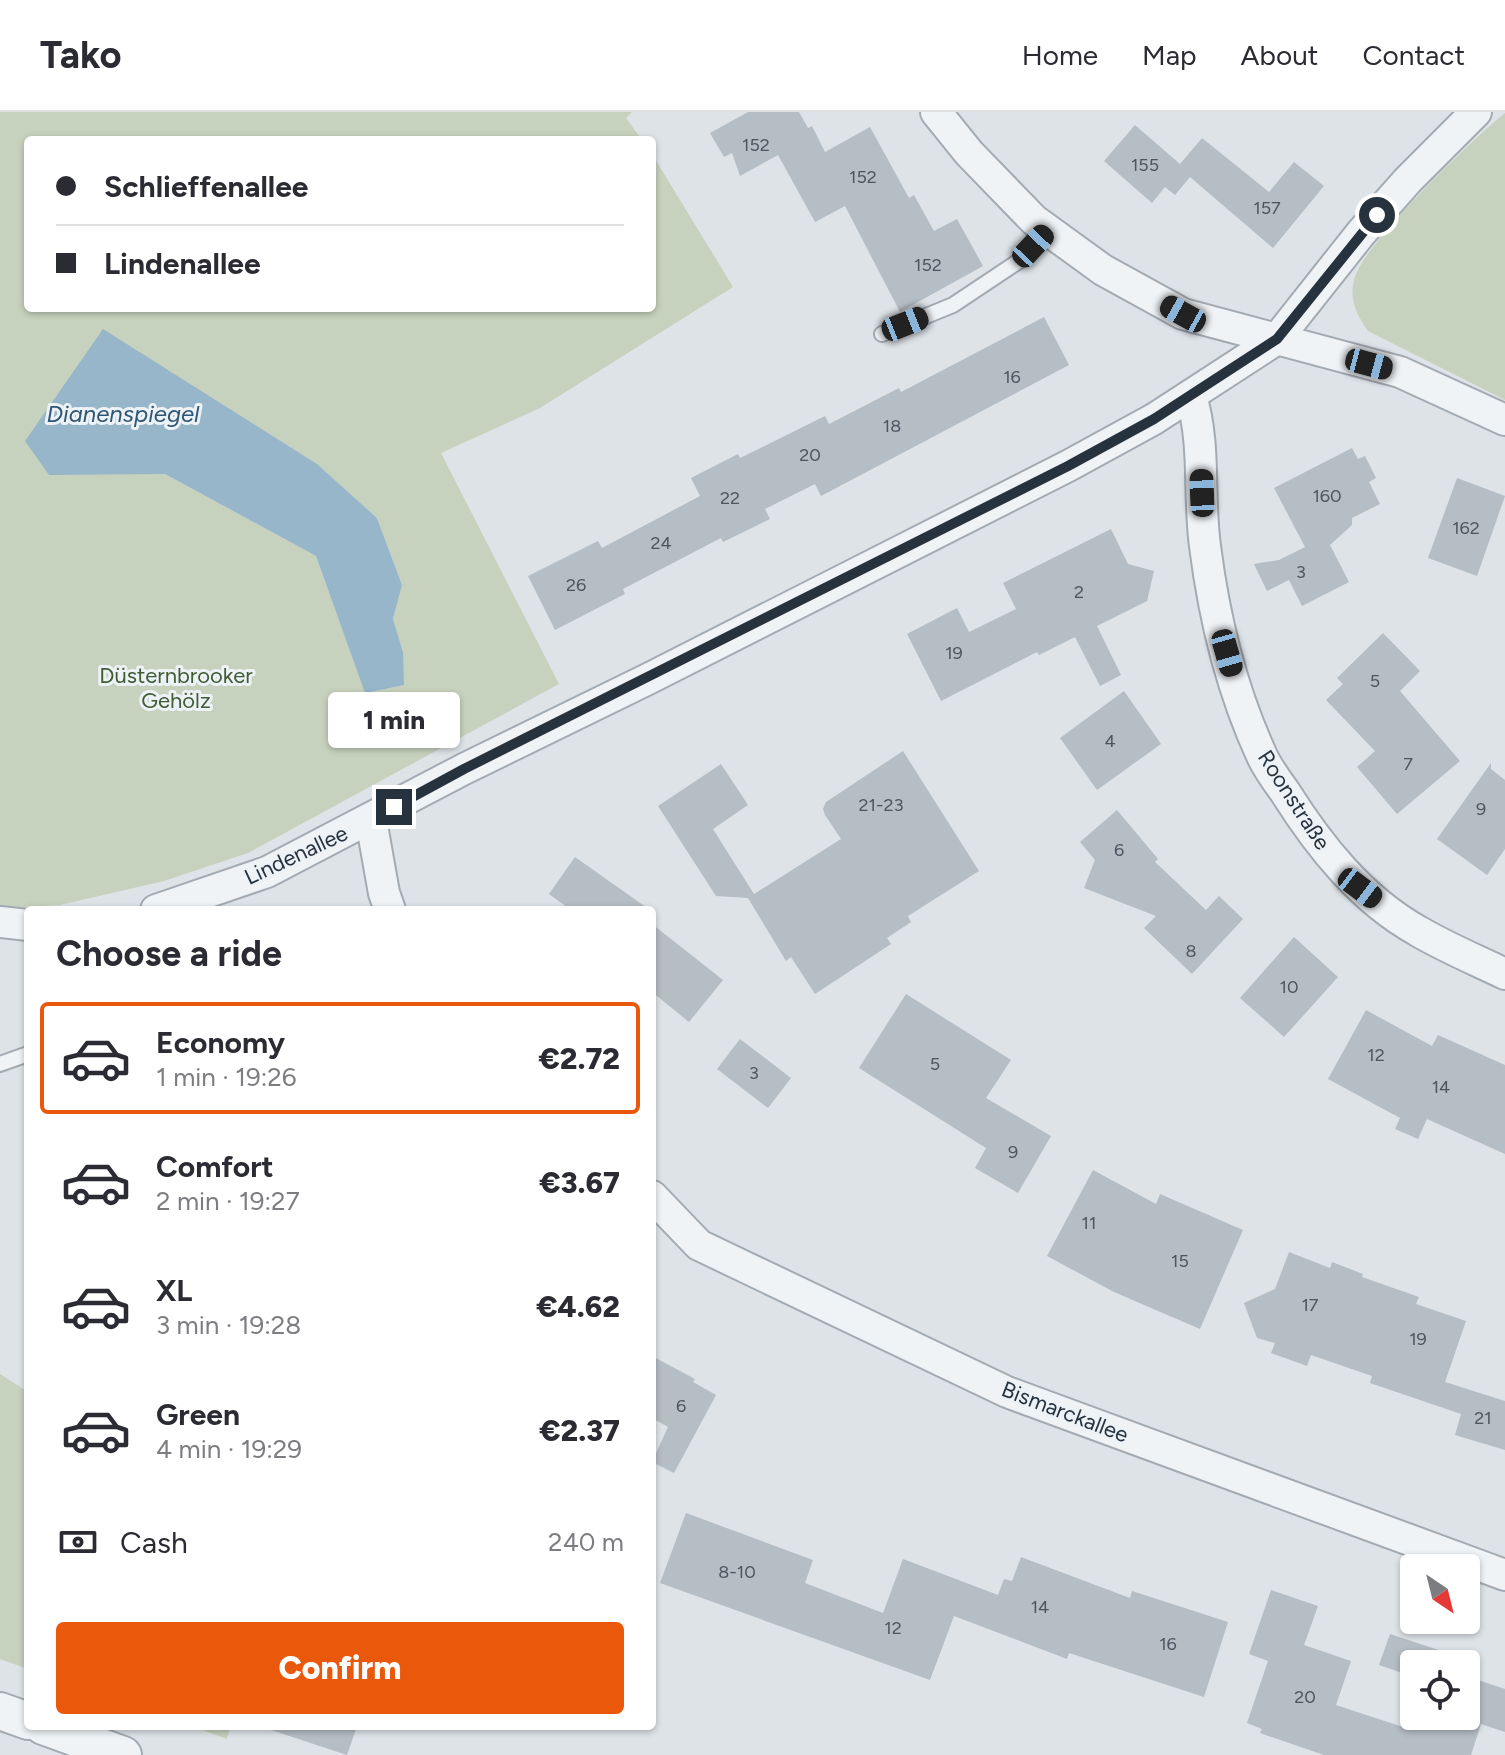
<!DOCTYPE html>
<html lang="en">
<head>
<meta charset="utf-8">
<style>
  :root { --surface:#fff; --page:#f7f7f7; --text:#2b2b33; --muted:#7c7c81; --line:#e1e1e2; --accent:#ea580c }
  body { margin:0; font-family:Figtree,sans-serif; background:var(--page); color:var(--text); height:100vh; display:flex; flex-direction:column; font-size:30px; white-space:nowrap }
  * { box-sizing:border-box; margin:0 }
  p { font-size:26px; color:var(--muted) }
  .icon { flex:none; width:44px; height:44px; fill:none; stroke:currentColor; stroke-width:2; stroke-linecap:round; stroke-linejoin:round }
  .map { position:relative; flex:1; overflow:hidden }
  .details { position:absolute; left:24px; top:794px; width:632px; height:824px; display:flex; flex-direction:column; background:var(--surface); border-radius:8px; box-shadow:0 2px 6px #0004 }
  .details>* { flex:none }
  .banner { position:absolute; left:24px; top:24px; width:632px; height:176px; border-radius:8px; box-shadow:0 2px 6px #0004; display:grid; align-content:center; height:176px; padding:0 32px; background:var(--surface) }
  .needle { width:52px; rotate:145deg }
  .fabs { position:absolute; left:1400px; top:1442px; display:grid; gap:16px }
  .fabs a { display:grid; place-items:center; width:80px; height:80px; border-radius:8px; background:var(--surface); box-shadow:0 2px 6px #0004; font-size:40px }
  .end { position:absolute; width:36px; height:36px; margin:-18px; border:10px solid #26333f; background:#fff; box-shadow:0 0 0 4px #fff }
  .from { border-radius:50% }
  .bubble { position:absolute; height:56px; border-radius:8px; background:var(--surface); box-shadow:0 2px 6px #0004; font-size:26px; font-weight:800; line-height:56px; text-align:center }
  .car { position:absolute; width:24px; height:48px; margin:-24px -12px; border-radius:10px; box-shadow:0 0 6px 2px #0007; background:linear-gradient(#222 24%,#8ab4d8 0 40%,#222 0 76%,#8ab4d8 0 86%,#222 0) }
  .banner b { display:flex; align-items:center; gap:28px; height:76px; font-size:30px }
  .banner b+b { border-top:2px solid var(--line) }
  .banner i { width:20px; height:20px; background:var(--text) }
  ul { padding:0; list-style:none }
  li { display:flex; align-items:center; gap:24px; height:112px; margin:0 16px 12px; padding:0 16px; border:4px solid transparent; border-radius:8px }
  li div { flex:1 }
  li b { display:block; font-size:30px }
  li em { font-style:normal; font-weight:800 }
  li.on { border-color:var(--accent) }
  li>.icon { width:72px; height:72px; stroke-width:1.5 }
  h2 { padding:0 32px; font-size:36px; line-height:96px }
  .pay { display:flex; align-items:center; gap:20px; height:88px; padding:0 32px; font-size:30px }
  .pay p { margin-inline-start:auto }
  .button { display:flex; gap:16px; margin-top:auto; padding:16px 32px }
  .button a { flex:1; height:92px; border-radius:8px; background:var(--accent); color:#fff; font-size:32px; font-weight:800; line-height:92px; text-align:center }
  header { display:flex; align-items:center; gap:48px; box-sizing:border-box; height:112px; padding:0 40px; background:var(--surface); border-bottom:2px solid var(--line) }
  header strong { font-size:38px }
  nav { display:flex; gap:44px; margin-inline-start:auto; font-size:28px }
  .map>svg:first-child { display:block }
  .green { fill:#c6d2be; fill-rule:evenodd }
  .water { fill:#97b6ca }
  .building { fill:#b5bdc5 }
  .lines { fill:none; stroke-linecap:round; stroke-linejoin:round }
  .service-casing { stroke:#a3abb2; stroke-width:18 }
  .minor-casing { stroke:#a3abb2; stroke-width:34 }
  .tertiary-casing { stroke:#a3abb2; stroke-width:40 }
  .service { stroke:#f0f3f6; stroke-width:14 }
  .minor { stroke:#f0f3f6; stroke-width:30 }
  .tertiary { stroke:#f0f3f6; stroke-width:36 }
  .route { stroke:#26333f; stroke-width:10 }
  .labels { text-anchor:middle; dominant-baseline:central; stroke-width:6; stroke-linejoin:round; paint-order:stroke }
  .number-label { font-size:18px; fill:#4a5660 }
  .park-label { font-size:22px; fill:#405c33; stroke:#edf2f6 }
  .street-label { font-size:22px; fill:#26333f; stroke:#edf2f6 }
  .water-label { font-size:24px; font-style:italic; fill:#2f5775; stroke:#edf2f6 }
</style>
</head>
<body>
<header>
<strong>Tako</strong>
<nav><a>Home</a><a>Map</a><a>About</a><a>Contact</a></nav>
</header>
<div class="map">
<svg width="1505" height="1643" viewBox="0 0 1505 1643">
  <rect width="100%" height="100%" fill="#dee3e8"/>
  <!-- green -->
  <g class="green">
    <path d="M 0,0 L 632,0 L 626,6 L 642,28 L 28,28 L 28,196 L 652,196 L 652,42 L 733,175 L 540,296 L 441,341 L 559,572 L 248,741 L 164,769 L 60,793 L 0,796 ZM 103,218 L 317,352 L 377,406 L 402,473 L 393,507 L 403,540 L 365,580 L 316,444 L 165,362 Z"/>
    <path d="M 1505,1 L 1505,288 L 1368,219 C 1357,203 1349,189 1354,168 C 1363,131 1472,28 1505,1 Z"/>
    <polygon points="0,1262 28,1280 28,1557 0,1547"/>
    <polygon points="191,1614 230,1614 227,1627"/>
  </g>
  <!-- water -->
  <polygon class="water" points="103,217 317,352 377,406 402,473 393,507 403,540 404,573 365,581 316,444 165,362 49,363 25,329"/>
  <!-- building -->
  <g class="building">
    <polygon points="748,0 799,0 808,16 812,14 825,40 870,15 909,86 914,83 934,119 957,107 983,154 900,200 845,94 815,110 778,43 740,64 732,41 724,45 710,21"/>
    <polygon points="1135,13 1180,52 1202,26 1269,80 1294,50 1324,74 1273,136 1190,65 1175,83 1165,75 1152,91 1104,49"/>
    <polygon points="1044,205 1069,253 821,384 815,372 765,397 770,407 723,430 721,426 623,477 625,482 555,518 528,464 598,429 602,436 700,384 691,366 738,342 740,346 825,304 829,312 899,276 901,280"/>
    <polygon points="1352,336 1358,347 1365,344 1376,366 1369,370 1380,392 1352,406 1352,413 1330,433 1349,470 1302,494 1289,468 1267,479 1254,452 1279,448 1305,435 1274,376"/>
    <polygon points="1457,366 1505,384 1477,464 1428,446"/>
    <polygon points="1111,417 1128,452 1154,459 1147,489 1097,514 1121,563 1100,574 1075,525 1039,543 1037,540 941,589 907,522 957,496 969,520 1016,497 1003,471"/>
    <polygon points="1383,521 1420,559 1400,579 1460,649 1397,702 1357,655 1375,639 1326,588 1343,572 1337,566"/>
    <polygon points="1124,579 1161,632 1097,678 1060,626"/>
    <polygon points="903,639 979,759 908,804 911,810 887,826 891,832 815,882 791,845 786,849 748,786 716,784 658,694 721,652 748,693 713,717 754,782 841,727 825,703 823,697 826,690"/>
    <polygon points="1491,651 1491,657 1505,668 1505,737 1487,763 1437,727"/>
    <polygon points="1117,698 1158,747 1155,750 1206,798 1219,784 1243,807 1192,862 1144,816 1156,804 1084,776 1095,748 1080,730"/>
    <polygon points="575,745 650,798 571,798 549,782"/>
    <polygon points="652,812 723,868 689,910 652,880"/>
    <polygon points="1294,825 1338,865 1284,925 1240,886"/>
    <polygon points="906,882 1011,948 986,986 1051,1024 1018,1081 975,1056 986,1036 859,956"/>
    <polygon points="1366,898 1432,934 1438,923 1505,953 1505,1042 1427,1007 1418,1027 1395,1017 1400,1006 1328,967"/>
    <polygon points="740,927 791,966 768,996 717,957"/>
    <polygon points="1093,1058 1156,1092 1160,1082 1243,1118 1200,1217 1114,1180 1047,1144"/>
    <polygon points="1289,1140 1330,1156 1332,1150 1363,1162 1362,1165 1419,1185 1416,1192 1466,1209 1445,1270 1505,1289 1505,1338 1455,1323 1461,1302 1370,1271 1372,1264 1311,1243 1307,1254 1271,1241 1275,1231 1257,1226 1244,1191 1275,1177"/>
    <polygon points="652,1244 695,1267 693,1270 716,1283 674,1361 652,1350 668,1315 652,1306"/>
    <polygon points="686,1401 813,1448 805,1471 883,1501 903,1447 998,1483 1004,1467 1012,1469 1021,1445 1130,1486 1132,1479 1228,1510 1204,1585 1069,1541 1067,1547 954,1504 930,1568 660,1471"/>
    <polygon points="1271,1478 1318,1494 1304,1533 1351,1549 1336,1593 1409,1617 1413,1604 1466,1604 1466,1564 1505,1577 1505,1620 1481,1612 1471,1643 1324,1643 1260,1621 1262,1617 1247,1611 1268,1549 1249,1542"/>
    <polygon points="1390,1522 1466,1547 1465,1552 1414,1552 1414,1565 1379,1553"/>
    <polygon points="272,1614 357,1614 347,1643 271,1618"/>
  </g>
  <g class="lines">
    <defs>
      <g id="service">
        <polyline points="882,222 953,193 1019,149 1048,118"/>
        <polyline points="0,952 28,942"/>
      </g>
      <g id="minor">
        <polyline points="936,0 969,41 1034,108 1103,158 1183,202 1400,260 1505,308"/>
        <path d="M 1191,284 C 1206,333 1198,383 1205,434 C 1214,505 1232,579 1262,644 C 1268,657 1277,669 1285,680 C 1319,734 1361,787 1418,819 C 1445,835 1476,848 1505,862"/>
        <polyline points="371,708 384,781 390,798"/>
        <polyline points="156,798 267,760 464,657 648,567 1068,354 1154,307 1277,227 1361,121 1408,68 1476,0"/>
        <polyline points="0,810 28,813"/>
        <polyline points="652,1084 699,1133 1007,1280 1505,1463"/>
      </g>
      <g id="tertiary">
        <polyline points="0,1599 28,1609"/>
        <polyline points="43,1614 123,1643"/>
      </g>
    </defs>
    <!-- service casing -->
    <use href="#service" class="service-casing"/>
    <!-- minor casing -->
    <use href="#minor" class="minor-casing"/>
    <!-- tertiary casing -->
    <use href="#tertiary" class="tertiary-casing"/>
    <!-- service -->
    <use href="#service" class="service"/>
    <!-- minor -->
    <use href="#minor" class="minor"/>
    <!-- tertiary -->
    <use href="#tertiary" class="tertiary"/>
  </g>
  <g class="lines">
    <!-- route -->
    <polyline class="route" points="394,695 464,657 1068,354 1154,307 1277,227 1377,103"/>
  </g>
  <g class="labels">
    <!-- number labels -->
    <g class="number-label">
      <text x="756" y="33">152</text>
      <text x="1145" y="53">155</text>
      <text x="863" y="65">152</text>
      <text x="1267" y="96">157</text>
      <text x="928" y="153">152</text>
      <text x="1012" y="265">16</text>
      <text x="892" y="314">18</text>
      <text x="810" y="343">20</text>
      <text x="1327" y="384">160</text>
      <text x="730" y="386">22</text>
      <text x="1466" y="416">162</text>
      <text x="661" y="431">24</text>
      <text x="1301" y="460">3</text>
      <text x="576" y="473">26</text>
      <text x="1079" y="480">2</text>
      <text x="954" y="541">19</text>
      <text x="1375" y="569">5</text>
      <text x="1110" y="629">4</text>
      <text x="1408" y="652">7</text>
      <text x="881" y="693">21-23</text>
      <text x="1481" y="697">9</text>
      <text x="1119" y="738">6</text>
      <text x="1191" y="839">8</text>
      <text x="1289" y="875">10</text>
      <text x="1376" y="943">12</text>
      <text x="935" y="952">5</text>
      <text x="754" y="961">3</text>
      <text x="1441" y="975">14</text>
      <text x="1013" y="1040">9</text>
      <text x="1089" y="1111">11</text>
      <text x="1180" y="1149">15</text>
      <text x="1310" y="1193">17</text>
      <text x="1418" y="1227">19</text>
      <text x="681" y="1294">6</text>
      <text x="1483" y="1306">21</text>
      <text x="737" y="1460">8-10</text>
      <text x="1040" y="1495">14</text>
      <text x="893" y="1516">12</text>
      <text x="1168" y="1532">16</text>
      <text x="1305" y="1585">20</text>
    </g>
    <!-- park labels -->
    <g class="park-label">
      <text x="176" y="563">Düsternbrooker<tspan x="176" dy="25">Gehölz</tspan></text>
    </g>
    <!-- street labels -->
    <g class="street-label">
      <text transform="translate(1294 688) rotate(57)">Roonstraße</text>
      <text transform="translate(296 743) rotate(-25)">Lindenallee</text>
      <text transform="translate(1065 1300) rotate(21)">Bismarckallee</text>
    </g>
    <!-- water labels -->
    <g class="water-label">
      <text x="123" y="301">Dianenspiegel</text>
    </g>
  </g>
</svg>
<div class="fabs">
<a><svg class="needle" viewBox="-14 -14 28 28"><path d="M0-13l5 13h-10z" fill="#e53935"/><path d="M0 13l5-13h-10z" fill="#7c7c81"/></svg></a>
<a><svg class="icon" aria-label="locate" viewBox="0 0 24 24"><circle cx="12" cy="12" r="6"/><path d="M12 2v4M12 18v4M2 12h4M18 12h4"/></svg></a>
</div>
<i class="end from" style="left:1377px;top:103px"></i>
<i class="end" style="left:394px;top:695px"></i>
<div class="bubble" style="left:328px;top:580px;width:132px">1 min</div>
<i class="car" style="left:1033px;top:134px;rotate:43deg"></i>
<i class="car" style="left:1183px;top:202px;rotate:299deg"></i>
<i class="car" style="left:905px;top:212px;rotate:68deg"></i>
<i class="car" style="left:1369px;top:252px;rotate:105deg"></i>
<i class="car" style="left:1202px;top:381px;rotate:358deg"></i>
<i class="car" style="left:1227px;top:541px;rotate:164deg"></i>
<i class="car" style="left:1360px;top:776px;rotate:127deg"></i>
<div class="banner">
<b><i class="from"></i>Schlieffenallee</b>
<b><i></i>Lindenallee</b>
</div>
<section class="details">
<h2>Choose a ride</h2>
<ul>
<li class="on"><svg class="icon" aria-label="car" viewBox="0 0 24 24"><path d="M5 17H2v-5l4-1 3-4h7l3 4 3 1v5h-3M9 17h6M6 11h13"/><circle cx="7" cy="17" r="2"/><circle cx="17" cy="17" r="2"/></svg><div><b>Economy</b><p>1 min · 19:26</p></div><em>€2.72</em></li>
<li><svg class="icon" aria-label="car" viewBox="0 0 24 24"><path d="M5 17H2v-5l4-1 3-4h7l3 4 3 1v5h-3M9 17h6M6 11h13"/><circle cx="7" cy="17" r="2"/><circle cx="17" cy="17" r="2"/></svg><div><b>Comfort</b><p>2 min · 19:27</p></div><em>€3.67</em></li>
<li><svg class="icon" aria-label="car" viewBox="0 0 24 24"><path d="M5 17H2v-5l4-1 3-4h7l3 4 3 1v5h-3M9 17h6M6 11h13"/><circle cx="7" cy="17" r="2"/><circle cx="17" cy="17" r="2"/></svg><div><b>XL</b><p>3 min · 19:28</p></div><em>€4.62</em></li>
<li><svg class="icon" aria-label="car" viewBox="0 0 24 24"><path d="M5 17H2v-5l4-1 3-4h7l3 4 3 1v5h-3M9 17h6M6 11h13"/><circle cx="7" cy="17" r="2"/><circle cx="17" cy="17" r="2"/></svg><div><b>Green</b><p>4 min · 19:29</p></div><em>€2.37</em></li>
</ul>
<div class="pay"><svg class="icon" aria-label="cash" viewBox="0 0 24 24"><path d="M3 7h18v10H3z"/><circle cx="12" cy="12" r="2"/></svg>Cash<p>240 m</p></div>
<div class="button"><a>Confirm</a></div>
</section>
</div>
</body>
</html>
